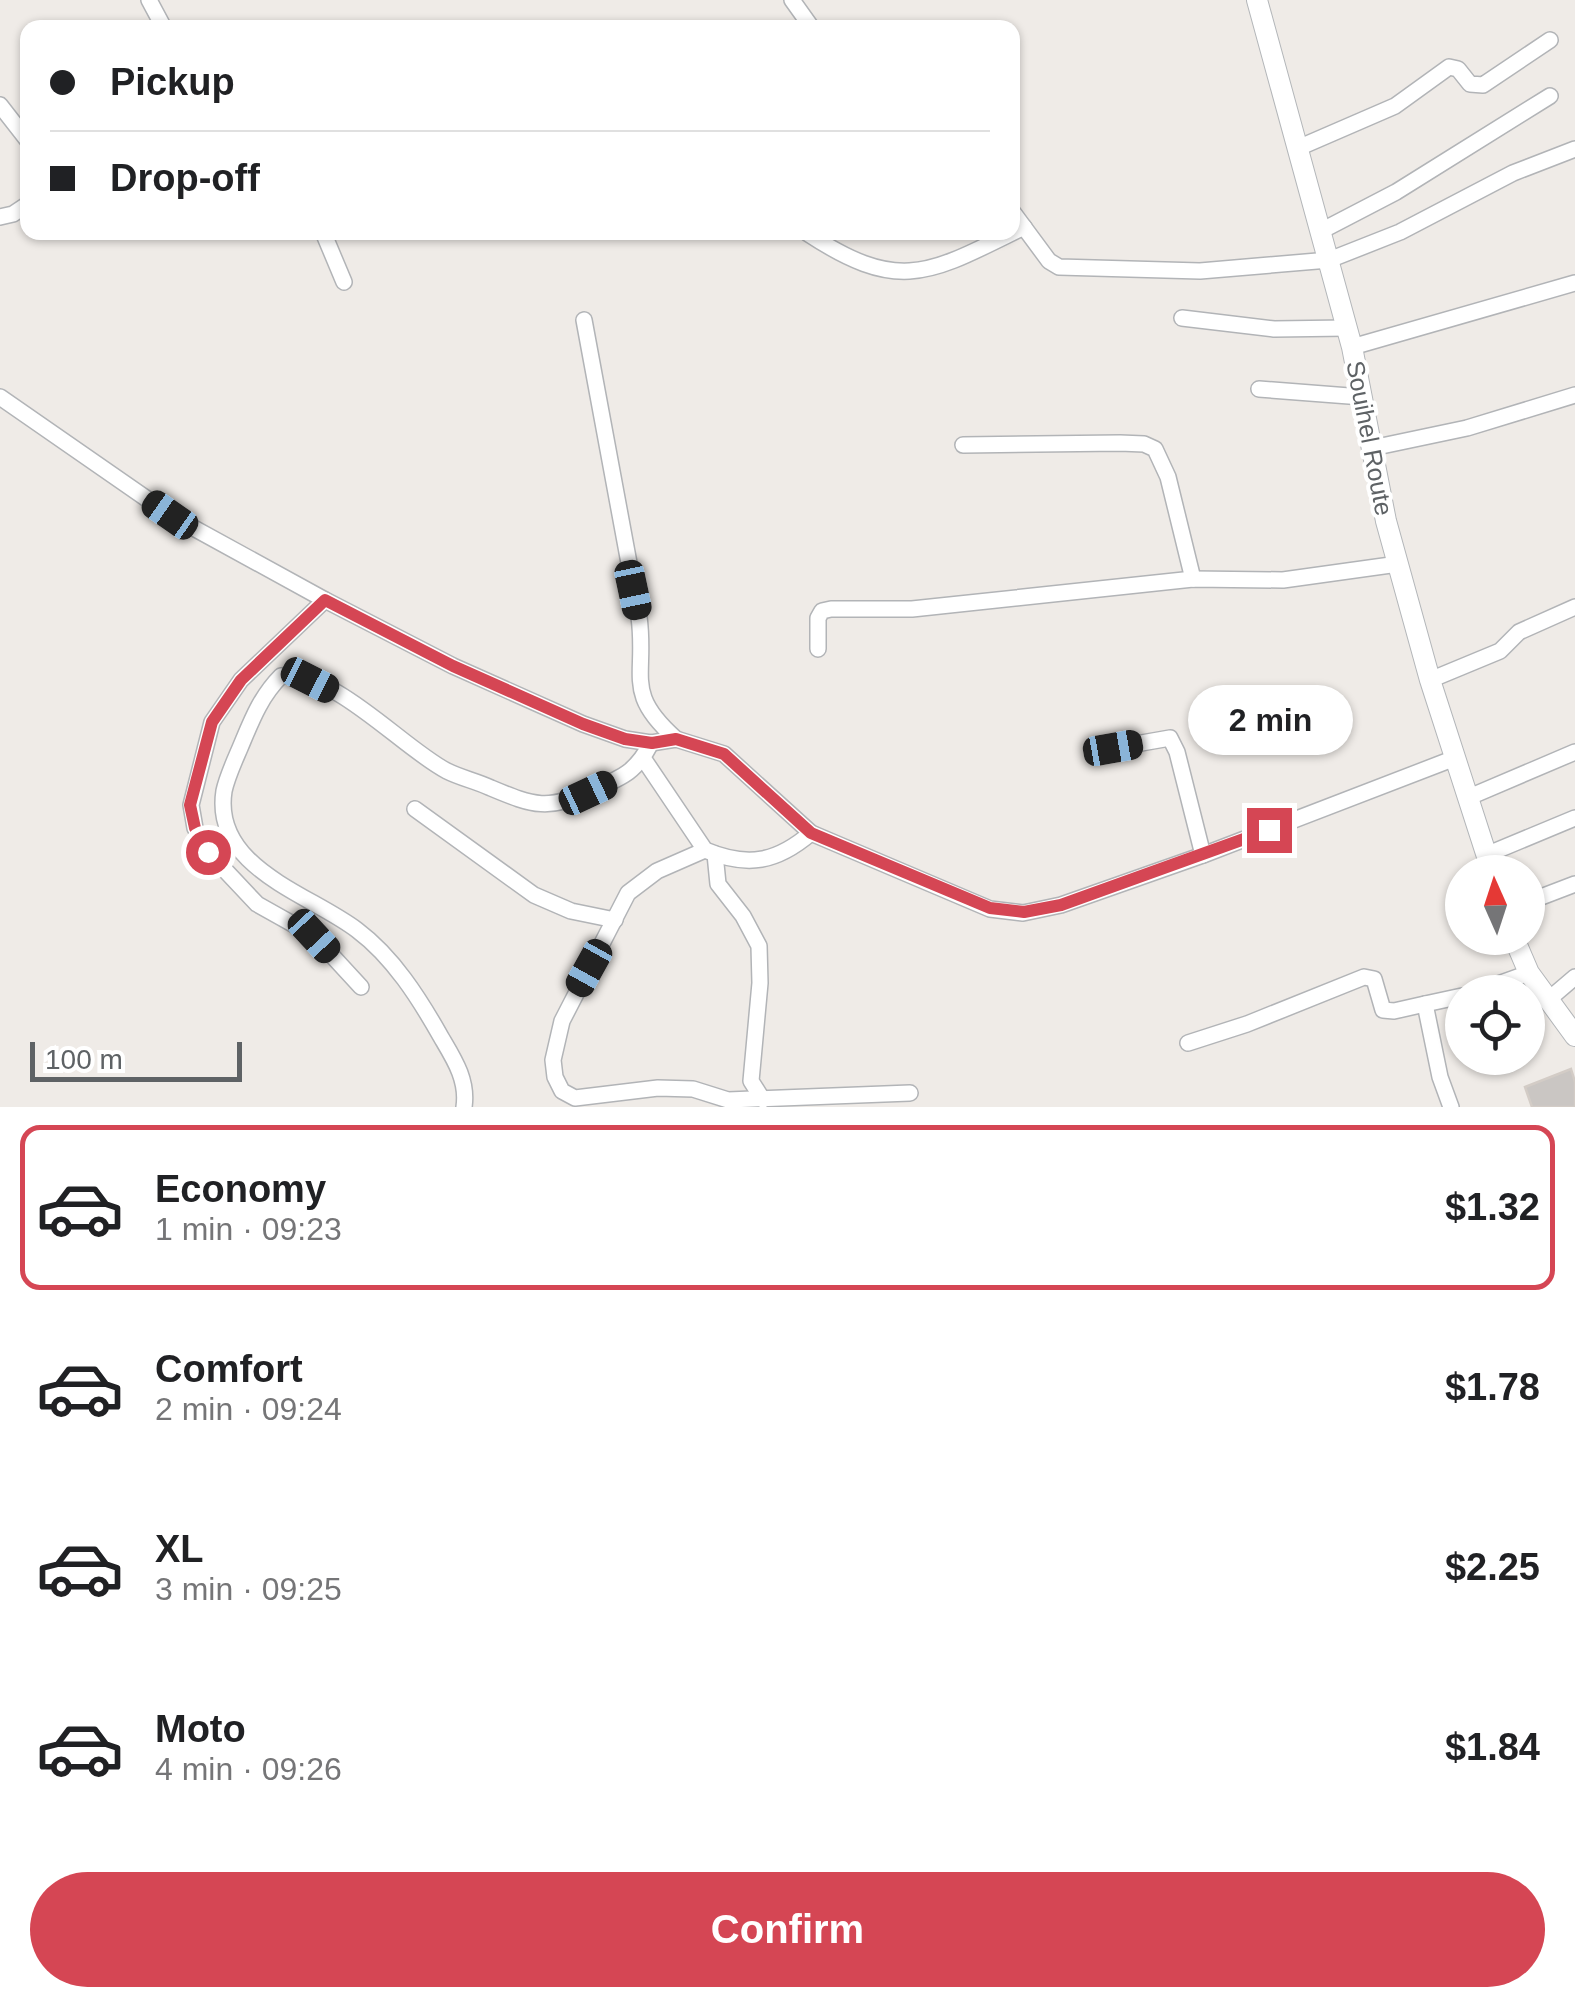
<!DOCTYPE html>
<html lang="en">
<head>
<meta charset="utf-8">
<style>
  :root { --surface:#fff; --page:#f2f2f2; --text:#202124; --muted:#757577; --line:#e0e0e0; --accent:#d54654 }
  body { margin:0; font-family:Helvetica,sans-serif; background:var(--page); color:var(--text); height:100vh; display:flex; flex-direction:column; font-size:38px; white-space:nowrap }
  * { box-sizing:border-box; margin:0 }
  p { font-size:32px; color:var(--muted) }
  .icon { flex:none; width:55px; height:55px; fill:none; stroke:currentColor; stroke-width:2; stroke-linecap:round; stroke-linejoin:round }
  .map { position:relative; height:1107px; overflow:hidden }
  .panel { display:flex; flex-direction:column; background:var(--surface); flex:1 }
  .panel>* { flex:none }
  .hud { position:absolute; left:20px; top:20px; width:1000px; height:220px; border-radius:20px; box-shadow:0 2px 8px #0004; display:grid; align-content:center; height:220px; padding:0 30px; background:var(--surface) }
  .needle { width:65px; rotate:357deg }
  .buttons { position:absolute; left:1445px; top:855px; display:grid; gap:20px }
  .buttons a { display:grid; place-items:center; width:100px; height:100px; border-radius:50%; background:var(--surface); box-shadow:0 2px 8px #0004; font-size:50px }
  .scale { position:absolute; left:30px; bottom:25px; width:212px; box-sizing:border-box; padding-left:10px; border:5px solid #5e6265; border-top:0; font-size:28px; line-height:35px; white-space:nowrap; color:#5e6265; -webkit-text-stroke:8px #fff; paint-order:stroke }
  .end { position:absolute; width:45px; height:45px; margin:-22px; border:12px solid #d54654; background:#fff; box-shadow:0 0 0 5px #fff }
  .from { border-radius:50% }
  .bubble { position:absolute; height:70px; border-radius:35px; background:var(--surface); box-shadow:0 2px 8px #0004; font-size:32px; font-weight:700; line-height:70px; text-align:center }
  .car { position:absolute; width:30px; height:60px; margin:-30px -15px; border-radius:12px; box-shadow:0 0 8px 2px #0007; background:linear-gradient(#222 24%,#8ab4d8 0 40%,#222 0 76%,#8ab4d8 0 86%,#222 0) }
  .hud b { display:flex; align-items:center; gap:35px; height:95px; font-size:38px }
  .hud b+b { border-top:2px solid var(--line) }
  .hud i { width:25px; height:25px; background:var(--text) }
  ul { padding:18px 0 0; list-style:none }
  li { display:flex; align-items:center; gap:30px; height:165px; margin:0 20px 15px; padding:0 10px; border:5px solid transparent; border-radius:20px }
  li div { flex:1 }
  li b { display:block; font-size:38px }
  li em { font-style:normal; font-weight:700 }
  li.selected { border-color:var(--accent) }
  li>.icon { width:90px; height:90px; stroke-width:1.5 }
  .button { display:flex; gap:20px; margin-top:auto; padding:20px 30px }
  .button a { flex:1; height:115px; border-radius:60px; background:var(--accent); color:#fff; font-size:40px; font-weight:700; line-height:115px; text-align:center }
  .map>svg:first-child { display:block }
  .building { fill:#cac6c3; stroke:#d3ccc6; stroke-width:2.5 }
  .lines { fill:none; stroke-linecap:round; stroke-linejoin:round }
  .street-casing { stroke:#b2b4b7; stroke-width:18 }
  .secondary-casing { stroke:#b3b6b9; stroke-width:22 }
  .street { stroke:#fff; stroke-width:15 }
  .secondary { stroke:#fff; stroke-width:20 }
  .route { stroke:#d54654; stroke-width:12 }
  .labels { text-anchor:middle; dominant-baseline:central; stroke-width:8; stroke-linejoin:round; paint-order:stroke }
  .street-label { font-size:25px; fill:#5e6265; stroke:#fff }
</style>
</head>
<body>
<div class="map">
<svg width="1575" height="1107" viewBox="0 0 1575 1107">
  <rect width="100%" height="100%" fill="#efebe7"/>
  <!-- building -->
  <polygon class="building" points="1571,1069 1575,1082 1575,1107 1532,1107 1525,1087"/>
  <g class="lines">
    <defs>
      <g id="street">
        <polyline points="149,0 164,28"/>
        <polyline points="792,0 812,28"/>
        <polyline points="0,105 28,141"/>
        <polyline points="1298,148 1395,106 1449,67 1458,69 1470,84 1483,85 1550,40"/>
        <polyline points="1012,211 1049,261 1059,267 1200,271 1329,260 1400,232 1513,173 1575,149"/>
        <polyline points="0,217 13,214 28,204"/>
        <polyline points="1321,231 1396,192 1550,96"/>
        <polyline points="323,232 344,282"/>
        <path d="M 807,233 C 901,295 930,273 1024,227"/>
        <polyline points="1182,318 1274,329 1347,328"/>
        <path d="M 584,320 L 639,617 C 647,677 623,692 676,739"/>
        <polyline points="1352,347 1575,283"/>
        <polyline points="1259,389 1362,397"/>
        <polyline points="0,397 170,515 325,600 453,666 583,724 625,739 651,743 676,739 724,754 811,833 990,909 1023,913 1061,905 1203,855 1455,758"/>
        <polyline points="963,445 1120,443 1144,444 1155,449 1168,477 1193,579"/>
        <polyline points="1372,448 1467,428 1575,395"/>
        <polyline points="325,600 241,680 212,722 191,805 195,828 208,852 257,904 314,936 361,987"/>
        <polyline points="818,649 818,618 822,611 831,609 912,609 1193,579 1283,580 1398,564"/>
        <polyline points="1430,680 1500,651 1519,632 1575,607"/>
        <polyline points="1113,748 1170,738 1177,752 1203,855"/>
        <path d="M 643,758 L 705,850 C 748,868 777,862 811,833"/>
        <polyline points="1467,798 1575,752"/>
        <polyline points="415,809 534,895 571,911 615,920"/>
        <polyline points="705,850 657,871 628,893 562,1021 553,1060 555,1077 562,1091 575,1098 658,1088 693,1089 728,1100 910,1093"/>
        <polyline points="715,854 718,884 743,916 759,946 760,983 751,1081 763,1100"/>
        <polyline points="1486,855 1575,818"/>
        <polyline points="1528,902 1575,884"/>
        <polyline points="1476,992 1529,973"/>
        <polyline points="1548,1000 1575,977"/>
        <polyline points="1188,1043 1247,1024 1364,977 1374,979 1383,1010 1394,1011 1425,1004"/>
        <path d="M 464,1107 C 468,1080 454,1059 441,1037 C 419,998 393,957 357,930 C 310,894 212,868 224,791 C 227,777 234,762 240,748 C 251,722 260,697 281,676 C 335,671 401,747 447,771 C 461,778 476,781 491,788 C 534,806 548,811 593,790 C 623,777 636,772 651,743"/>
        <polyline points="1451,1107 1440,1077 1425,1004 1462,996"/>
      </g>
      <g id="secondary">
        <polyline points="1257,0 1352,347 1386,521 1430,680 1492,872"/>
        <polyline points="1514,938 1529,973 1575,1036"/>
      </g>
    </defs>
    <!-- street casing -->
    <use href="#street" class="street-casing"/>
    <!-- secondary casing -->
    <use href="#secondary" class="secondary-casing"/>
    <!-- street -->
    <use href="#street" class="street"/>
    <!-- secondary -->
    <use href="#secondary" class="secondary"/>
  </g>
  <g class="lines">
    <!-- route -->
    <polyline class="route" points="208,852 195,828 190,805 212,722 241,680 325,600 453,666 583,724 625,739 652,743 676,739 724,754 811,833 990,908 1024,912 1061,905 1269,830"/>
  </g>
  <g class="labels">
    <!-- street labels -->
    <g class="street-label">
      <text transform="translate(1370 438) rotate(79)">Souihel Route</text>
    </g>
  </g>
</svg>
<div class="buttons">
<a><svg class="needle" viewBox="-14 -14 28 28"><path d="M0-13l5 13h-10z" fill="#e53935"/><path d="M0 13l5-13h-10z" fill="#757577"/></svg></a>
<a><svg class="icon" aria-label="locate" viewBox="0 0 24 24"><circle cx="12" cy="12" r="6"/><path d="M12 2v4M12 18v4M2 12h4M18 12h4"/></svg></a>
</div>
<div class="scale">100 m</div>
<i class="end from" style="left:208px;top:852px"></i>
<i class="end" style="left:1269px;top:830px"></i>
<div class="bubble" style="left:1188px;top:685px;width:165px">2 min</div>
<i class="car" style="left:170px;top:515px;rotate:305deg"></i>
<i class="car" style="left:633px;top:590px;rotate:168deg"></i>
<i class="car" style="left:310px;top:680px;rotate:117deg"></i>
<i class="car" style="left:1113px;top:748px;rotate:80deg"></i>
<i class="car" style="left:588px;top:793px;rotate:65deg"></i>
<i class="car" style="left:314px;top:936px;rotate:137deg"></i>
<i class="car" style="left:589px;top:968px;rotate:209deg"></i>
<div class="hud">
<b><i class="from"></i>Pickup</b>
<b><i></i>Drop-off</b>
</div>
</div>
<section class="panel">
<ul>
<li class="selected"><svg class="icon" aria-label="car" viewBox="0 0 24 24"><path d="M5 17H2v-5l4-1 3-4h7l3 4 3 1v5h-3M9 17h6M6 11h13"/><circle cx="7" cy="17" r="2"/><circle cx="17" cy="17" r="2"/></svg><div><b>Economy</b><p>1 min · 09:23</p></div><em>$1.32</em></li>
<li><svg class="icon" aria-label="car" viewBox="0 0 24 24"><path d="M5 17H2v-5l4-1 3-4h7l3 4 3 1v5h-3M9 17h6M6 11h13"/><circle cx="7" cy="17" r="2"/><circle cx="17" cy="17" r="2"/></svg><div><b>Comfort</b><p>2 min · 09:24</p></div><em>$1.78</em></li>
<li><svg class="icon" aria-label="car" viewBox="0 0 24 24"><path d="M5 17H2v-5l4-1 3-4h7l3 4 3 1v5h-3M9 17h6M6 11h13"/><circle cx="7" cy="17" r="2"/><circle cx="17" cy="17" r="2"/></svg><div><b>XL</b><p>3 min · 09:25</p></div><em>$2.25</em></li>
<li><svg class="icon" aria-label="car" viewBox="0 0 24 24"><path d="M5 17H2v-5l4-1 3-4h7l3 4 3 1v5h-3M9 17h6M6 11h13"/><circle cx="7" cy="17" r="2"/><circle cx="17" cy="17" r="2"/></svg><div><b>Moto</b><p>4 min · 09:26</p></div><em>$1.84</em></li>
</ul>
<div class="button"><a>Confirm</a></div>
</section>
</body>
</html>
